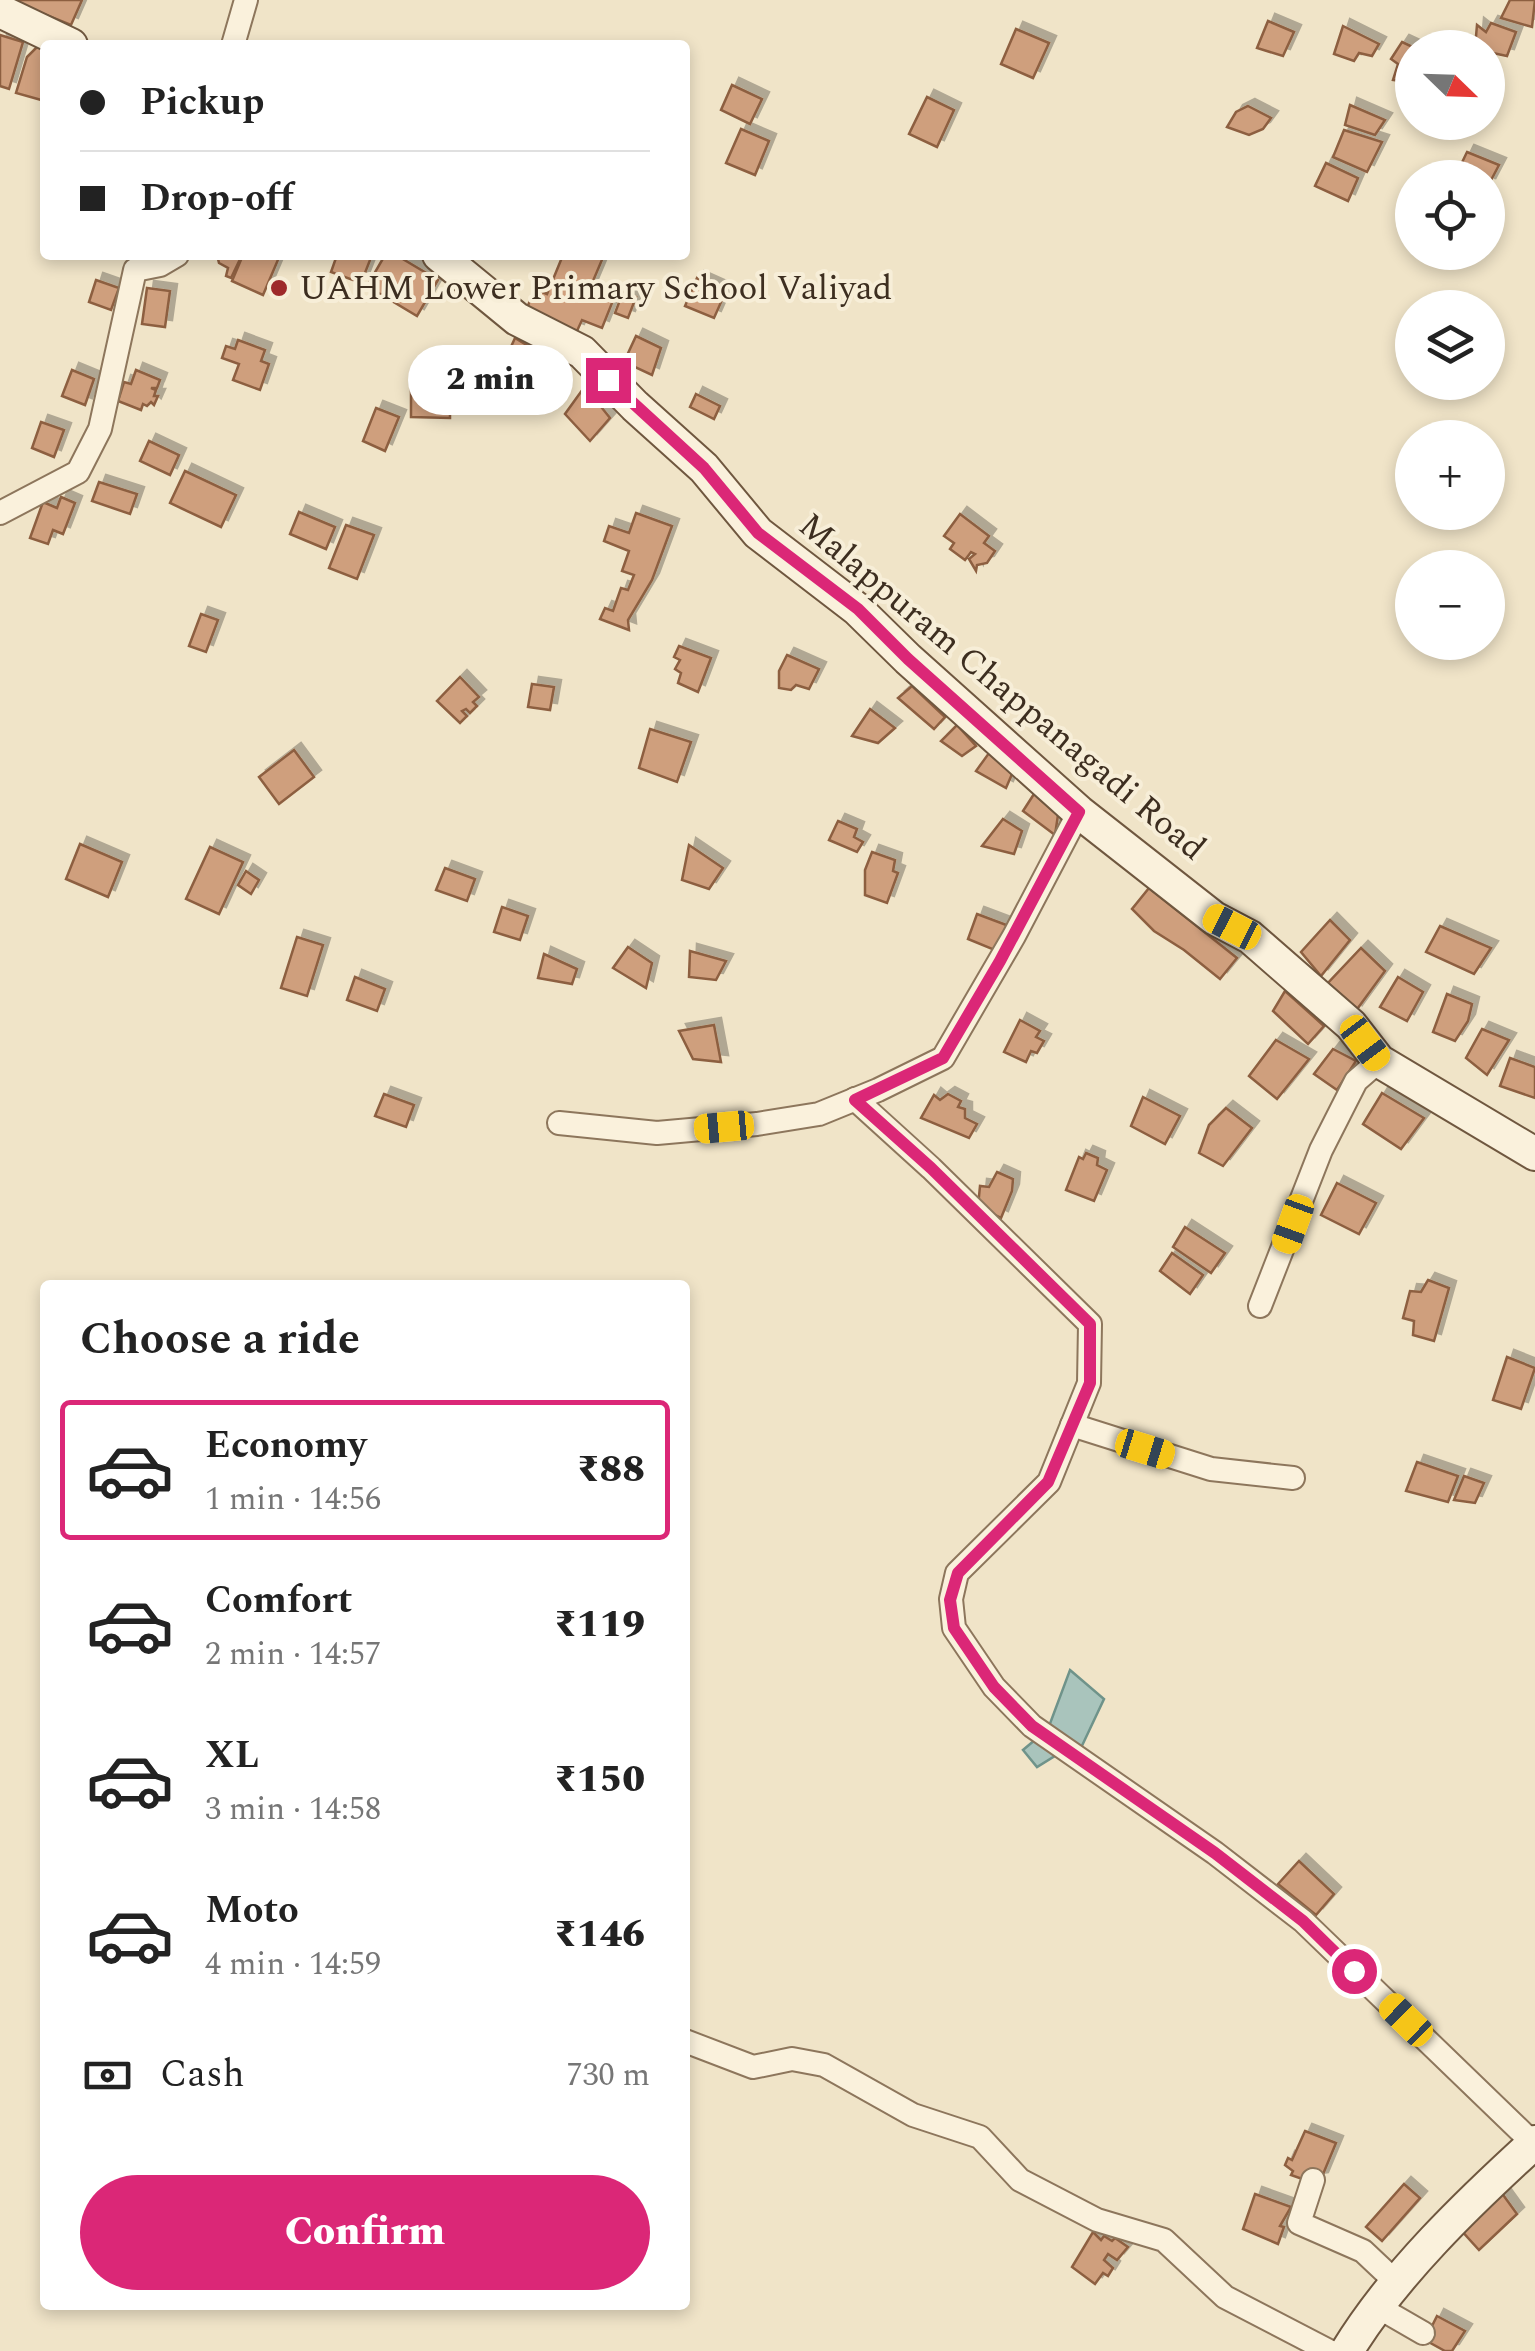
<!DOCTYPE html>
<html lang="en">
<head>
<meta charset="utf-8">
<style>
  :root { --surface:#fff; --page:#f2f2f2; --text:#222; --muted:#767676; --line:#e0e0e0; --accent:#db2777 }
  body { margin:0; font-family:Spectral,serif; background:var(--page); color:var(--text); height:100vh; display:flex; flex-direction:column; font-size:38px; white-space:nowrap }
  * { box-sizing:border-box; margin:0 }
  p { font-size:32px; color:var(--muted) }
  .icon { flex:none; width:55px; height:55px; fill:none; stroke:currentColor; stroke-width:2; stroke-linecap:round; stroke-linejoin:round }
  .map { position:relative; flex:1; overflow:hidden }
  .panel { position:absolute; left:40px; top:1280px; width:650px; height:1030px; display:flex; flex-direction:column; background:var(--surface); border-radius:10px; box-shadow:0 5px 15px #0003 }
  .panel>* { flex:none }
  .top-card { position:absolute; left:40px; top:40px; width:650px; height:220px; border-radius:10px; box-shadow:0 5px 15px #0003; display:grid; align-content:center; height:220px; padding:0 40px; background:var(--surface) }
  .needle { width:65px; rotate:113deg }
  .buttons { position:absolute; left:1395px; top:30px; display:grid; gap:20px }
  .buttons a { display:grid; place-items:center; width:110px; height:110px; border-radius:50%; background:var(--surface); box-shadow:0 5px 15px #0003; font-size:50px }
  .end { position:absolute; width:45px; height:45px; margin:-22px; border:12px solid #db2777; background:#fff; box-shadow:0 0 0 5px #fff }
  .from { border-radius:50% }
  .bubble { position:absolute; height:70px; border-radius:35px; background:var(--surface); box-shadow:0 5px 15px #0003; font-size:32px; font-weight:800; line-height:70px; text-align:center }
  .car { position:absolute; width:30px; height:60px; margin:-30px -15px; border-radius:12px; box-shadow:0 0 8px 2px #0007; background:linear-gradient(#f5c518 24%,#345 0 40%,#f5c518 0 76%,#345 0 86%,#f5c518 0) }
  .top-card b { display:flex; align-items:center; gap:35px; height:95px; font-size:38px }
  .top-card b+b { border-top:2px solid var(--line) }
  .top-card i { width:25px; height:25px; background:var(--text) }
  ul { padding:0; list-style:none }
  li { display:flex; align-items:center; gap:30px; height:140px; margin:0 20px 15px; padding:0 20px; border:5px solid transparent; border-radius:10px }
  li div { flex:1 }
  li b { display:block; font-size:38px }
  li em { font-style:normal; font-weight:800 }
  li.current { border-color:var(--accent) }
  li>.icon { width:90px; height:90px; stroke-width:1.5 }
  h2 { padding:0 40px; font-size:45px; line-height:120px }
  .pay { display:flex; align-items:center; gap:25px; height:110px; padding:0 40px; font-size:38px }
  .pay p { margin-inline-start:auto }
  .primary-button { display:flex; gap:20px; margin-top:auto; padding:20px 40px }
  .primary-button a { flex:1; height:115px; border-radius:60px; background:var(--accent); color:#fff; font-size:40px; font-weight:800; line-height:115px; text-align:center }
  .map>svg:first-child { display:block }
  .water { fill:#a9c4bc; stroke:#6f938a; stroke-width:2.5 }
  .building { fill:#cf9f7d; stroke:#8d5f41; stroke-width:2.5; filter:url(#shadow) }
  .lines { fill:none; stroke-linecap:round; stroke-linejoin:round }
  .street-casing { stroke:#8d765c; stroke-width:26 }
  .secondary-casing { stroke:#6f573f; stroke-width:36 }
  .street { stroke:#faf1dc; stroke-width:22 }
  .secondary { stroke:#faf1dc; stroke-width:32 }
  .route { stroke:#db2777; stroke-width:12 }
  .poi-dot { fill:#9e2a2b; stroke:#f7eed8; stroke-width:4 }
  .labels { text-anchor:middle; dominant-baseline:central; stroke-width:8; stroke-linejoin:round; paint-order:stroke }
  .poi-label { font-size:35px; fill:#3d2e20; stroke:#f7eed8; text-anchor:start }
  .street-label { font-size:35px; fill:#3d2e20; stroke:#f7eed8 }
</style>
</head>
<body>
<div class="map">
<svg width="1535" height="2351" viewBox="0 0 1535 2351">
  <defs>
    <filter id="shadow"><feDropShadow dx="7" dy="-7" stdDeviation="0" flood-color="#0004"/></filter>
  </defs>
  <rect width="100%" height="100%" fill="#f0e4c8"/>
  <!-- water -->
  <polygon class="water" points="1070,1670 1104,1699 1080,1750 1055,1756 1037,1767 1023,1750 1048,1729"/>
  <!-- building -->
  <g class="building">
    <polygon points="9,0 82,0 71,25"/>
    <polygon points="1510,0 1535,0 1532,27 1501,18"/>
    <polygon points="1268,21 1294,32 1283,56 1257,48"/>
    <polygon points="1491,23 1516,32 1507,56 1488,52 1488,48 1475,48 1477,25 1486,32"/>
    <polygon points="1343,26 1379,44 1372,56 1359,53 1354,61 1334,54"/>
    <polygon points="1016,29 1049,43 1033,78 1001,64"/>
    <polygon points="0,35 23,42 9,89 0,86"/>
    <polygon points="1402,42 1415,48 1412,74 1408,82 1393,80 1398,64 1391,59"/>
    <polygon points="40,44 45,45 45,101 16,93 27,57"/>
    <polygon points="732,85 762,99 750,124 721,110"/>
    <polygon points="927,97 954,110 937,147 909,134"/>
    <polygon points="1350,105 1385,120 1375,135 1345,125"/>
    <polygon points="1248,106 1271,118 1263,129 1249,135 1227,127 1236,112"/>
    <polygon points="741,129 769,141 755,175 726,163"/>
    <polygon points="1344,130 1382,142 1367,172 1333,157"/>
    <polygon points="1467,152 1499,165 1488,186 1488,178 1455,177"/>
    <polygon points="1326,163 1358,178 1348,201 1315,186"/>
    <polygon points="217,255 242,255 231,278 226,276 228,268 219,263"/>
    <polygon points="243,255 280,255 263,295 232,281"/>
    <polygon points="337,255 372,255 361,283 331,272"/>
    <polygon points="385,255 396,255 438,280 417,316 367,286"/>
    <polygon points="563,255 604,255 590,288 614,298 602,328 582,320 577,331 526,310 535,289 547,294"/>
    <polygon points="697,278 726,291 714,318 685,306"/>
    <polygon points="96,280 119,288 111,310 89,302"/>
    <polygon points="147,288 170,291 165,327 142,324"/>
    <polygon points="623,292 636,297 628,318 615,313"/>
    <polygon points="636,336 661,348 652,375 624,362"/>
    <polygon points="515,338 543,355 529,387 499,373"/>
    <polygon points="238,340 265,350 261,361 269,364 260,390 233,380 239,364 222,358 226,346 235,349"/>
    <polygon points="72,370 94,379 85,405 62,396"/>
    <polygon points="136,370 160,380 157,388 151,388 156,390 154,396 158,396 154,405 151,402 147,406 143,404 141,410 118,401 124,382 131,384"/>
    <polygon points="593,375 607,401 602,408 610,418 590,441 565,414"/>
    <polygon points="411,383 436,384 436,401 450,401 450,418 411,417"/>
    <polygon points="696,394 720,406 714,419 690,407"/>
    <polygon points="376,408 399,417 385,451 363,441"/>
    <polygon points="41,422 64,430 54,457 32,448"/>
    <polygon points="149,441 179,455 170,475 140,461"/>
    <polygon points="185,471 236,495 221,527 170,503"/>
    <polygon points="99,482 137,494 130,514 92,501"/>
    <polygon points="61,497 75,503 63,534 53,530 48,544 30,538 43,502 57,508"/>
    <polygon points="299,512 335,527 326,549 290,534"/>
    <polygon points="636,513 672,526 652,580 628,620 629,630 600,619 605,608 613,611 621,588 628,590 634,575 622,571 629,551 604,541 609,526 629,533"/>
    <polygon points="960,514 989,536 984,543 995,551 987,563 977,565 976,571 969,559 975,554 971,552 965,560 950,549 954,543 944,536"/>
    <polygon points="346,525 374,535 357,579 329,568"/>
    <polygon points="201,614 218,620 206,652 189,646"/>
    <polygon points="679,646 711,658 698,692 678,683 681,673 675,669 680,660 674,657"/>
    <polygon points="787,655 819,669 809,689 796,685 791,690 779,688 779,671"/>
    <polygon points="460,677 479,697 473,702 477,706 470,713 466,709 462,711 467,716 460,723 437,701"/>
    <polygon points="532,684 554,687 550,710 528,707"/>
    <polygon points="912,686 945,717 934,729 898,698"/>
    <polygon points="870,709 895,728 878,743 852,736"/>
    <polygon points="957,725 976,746 962,756 941,741"/>
    <polygon points="650,729 691,742 677,782 639,768"/>
    <polygon points="294,750 314,777 279,804 259,777"/>
    <polygon points="989,753 1012,774 1006,788 976,771"/>
    <polygon points="1034,794 1058,815 1055,835 1023,811"/>
    <polygon points="1003,819 1022,831 1014,854 982,846"/>
    <polygon points="838,821 857,829 854,837 863,842 857,852 829,840"/>
    <polygon points="80,844 122,862 108,897 66,879"/>
    <polygon points="689,845 723,868 709,889 682,880"/>
    <polygon points="210,847 243,862 219,914 186,899"/>
    <polygon points="872,852 895,860 893,871 898,873 887,903 865,895 865,870"/>
    <polygon points="445,868 475,879 467,901 436,890"/>
    <polygon points="246,871 259,880 251,894 238,885"/>
    <polygon points="1149,888 1237,958 1220,979 1184,950 1154,931 1132,909"/>
    <polygon points="502,907 528,916 520,940 494,932"/>
    <polygon points="977,914 1009,926 997,951 968,939"/>
    <polygon points="1330,920 1350,940 1321,976 1301,952"/>
    <polygon points="1440,926 1491,948 1474,974 1426,952"/>
    <polygon points="297,937 323,945 307,996 281,988"/>
    <polygon points="628,947 652,963 646,988 613,968"/>
    <polygon points="1361,948 1385,971 1355,1012 1327,984"/>
    <polygon points="690,951 726,961 716,980 689,977"/>
    <polygon points="544,954 577,969 572,984 538,978"/>
    <polygon points="355,977 385,989 377,1011 347,1000"/>
    <polygon points="1398,977 1423,992 1407,1021 1380,1007"/>
    <polygon points="1285,991 1324,1026 1308,1044 1273,1011"/>
    <polygon points="1447,994 1472,1004 1468,1021 1455,1041 1433,1032"/>
    <polygon points="1020,1020 1040,1031 1036,1037 1044,1041 1037,1053 1031,1051 1026,1062 1004,1052"/>
    <polygon points="714,1025 721,1062 693,1059 679,1031"/>
    <polygon points="1482,1029 1509,1040 1487,1075 1466,1058"/>
    <polygon points="1276,1040 1309,1059 1277,1099 1249,1076"/>
    <polygon points="1333,1049 1356,1061 1337,1090 1314,1074"/>
    <polygon points="1510,1058 1535,1067 1535,1098 1500,1086"/>
    <polygon points="1382,1093 1424,1118 1401,1149 1363,1124"/>
    <polygon points="384,1094 414,1105 406,1127 375,1116"/>
    <polygon points="948,1094 961,1101 958,1107 965,1109 965,1118 977,1124 969,1138 921,1118 934,1095 940,1100"/>
    <polygon points="1143,1097 1180,1116 1165,1144 1131,1126"/>
    <polygon points="1226,1108 1252,1128 1223,1166 1199,1153 1209,1125"/>
    <polygon points="1086,1153 1098,1158 1097,1165 1107,1170 1094,1201 1066,1190 1079,1157 1083,1159"/>
    <polygon points="997,1172 1013,1179 1012,1191 1001,1218 978,1207 980,1186 989,1187"/>
    <polygon points="1337,1183 1376,1203 1359,1234 1321,1215"/>
    <polygon points="1185,1227 1225,1253 1211,1273 1173,1247"/>
    <polygon points="1172,1253 1203,1275 1190,1294 1160,1271"/>
    <polygon points="1428,1280 1449,1288 1434,1341 1413,1335 1414,1321 1403,1318 1410,1291 1421,1292"/>
    <polygon points="1507,1357 1535,1368 1521,1409 1493,1400"/>
    <polygon points="1417,1462 1458,1476 1448,1502 1406,1491"/>
    <polygon points="1464,1476 1484,1483 1475,1503 1454,1500"/>
    <polygon points="1299,1861 1334,1894 1316,1915 1278,1884"/>
    <polygon points="1305,2131 1336,2143 1321,2179 1308,2181 1291,2175 1293,2171 1285,2165 1288,2158 1292,2160"/>
    <polygon points="1404,2184 1420,2198 1382,2241 1366,2227"/>
    <polygon points="1501,2192 1517,2214 1479,2250 1460,2229"/>
    <polygon points="1255,2194 1291,2207 1280,2226 1284,2227 1278,2244 1243,2229"/>
    <polygon points="1093,2232 1101,2240 1104,2236 1112,2241 1115,2238 1128,2247 1117,2260 1108,2254 1104,2260 1113,2268 1108,2276 1103,2273 1095,2284 1072,2267"/>
    <polygon points="1437,2316 1465,2331 1452,2351 1445,2351 1425,2340"/>
  </g>
  <g class="lines">
    <defs>
      <g id="street">
        <polyline points="233,45 246,0"/>
        <polyline points="0,513 78,472 100,429 135,270 160,265 177,255"/>
        <polyline points="855,1099 931,1168 1090,1324 1089,1383 1049,1482 957,1573 951,1599 954,1628 994,1687 1032,1726 1215,1853 1303,1921 1535,2145"/>
        <polyline points="559,1123 657,1133 757,1124 819,1114 878,1090 943,1058 1014,936 1079,812"/>
        <polyline points="1260,1306 1321,1150 1356,1081 1379,1061"/>
        <polyline points="1072,1425 1211,1469 1293,1478"/>
        <polyline points="685,2041 753,2067 792,2059 824,2065 913,2115 980,2137 1020,2180 1097,2220 1164,2240 1225,2297 1329,2351"/>
        <polyline points="1313,2180 1299,2223 1363,2251 1398,2284"/>
        <polyline points="1378,2307 1423,2333"/>
      </g>
      <g id="secondary">
        <polyline points="0,11 71,45"/>
        <polyline points="439,255 517,319 582,352 635,406 704,468 758,533 857,609 908,659 1079,812 1214,918 1250,937 1351,1025 1379,1061 1535,1154"/>
        <path d="M 1347,2351 C 1394,2274 1468,2203 1535,2142"/>
      </g>
    </defs>
    <!-- street casing -->
    <use href="#street" class="street-casing"/>
    <!-- secondary casing -->
    <use href="#secondary" class="secondary-casing"/>
    <!-- street -->
    <use href="#street" class="street"/>
    <!-- secondary -->
    <use href="#secondary" class="secondary"/>
  </g>
  <g class="lines">
    <!-- route -->
    <polyline class="route" points="608,380 704,468 758,533 858,609 908,659 1079,812 1000,961 943,1058 855,1100 931,1168 1090,1324 1090,1383 1048,1482 958,1573 950,1600 954,1628 994,1687 1032,1726 1215,1853 1303,1921 1354,1971"/>
  </g>
  <!-- markers -->
  <circle class="poi-dot" cx="279" cy="288" r="10"/>
  <g class="labels">
    <!-- poi labels -->
    <g class="poi-label">
      <text x="299" y="288">UAHM Lower Primary School Valiyad</text>
    </g>
    <!-- street labels -->
    <g class="street-label">
      <text transform="translate(1002 687) rotate(40)">Malappuram Chappanagadi Road</text>
    </g>
  </g>
</svg>
<div class="buttons">
<a><svg class="needle" viewBox="-14 -14 28 28"><path d="M0-13l5 13h-10z" fill="#e53935"/><path d="M0 13l5-13h-10z" fill="#767676"/></svg></a>
<a><svg class="icon" aria-label="locate" viewBox="0 0 24 24"><circle cx="12" cy="12" r="6"/><path d="M12 2v4M12 18v4M2 12h4M18 12h4"/></svg></a>
<a><svg class="icon" aria-label="layers" viewBox="0 0 24 24"><path d="M12 4l9 5-9 5-9-5zM3 14l9 5 9-5"/></svg></a>
<a>+</a>
<a>−</a>
</div>
<i class="end from" style="left:1354px;top:1971px"></i>
<i class="end" style="left:608px;top:380px"></i>
<div class="bubble" style="left:408px;top:345px;width:165px">2 min</div>
<i class="car" style="left:1232px;top:927px;rotate:297deg"></i>
<i class="car" style="left:1365px;top:1043px;rotate:143deg"></i>
<i class="car" style="left:724px;top:1127px;rotate:265deg"></i>
<i class="car" style="left:1293px;top:1224px;rotate:200deg"></i>
<i class="car" style="left:1145px;top:1449px;rotate:107deg"></i>
<i class="car" style="left:1406px;top:2020px;rotate:314deg"></i>
<div class="top-card">
<b><i class="from"></i>Pickup</b>
<b><i></i>Drop-off</b>
</div>
<section class="panel">
<h2>Choose a ride</h2>
<ul>
<li class="current"><svg class="icon" aria-label="car" viewBox="0 0 24 24"><path d="M5 17H2v-5l4-1 3-4h7l3 4 3 1v5h-3M9 17h6M6 11h13"/><circle cx="7" cy="17" r="2"/><circle cx="17" cy="17" r="2"/></svg><div><b>Economy</b><p>1 min · 14:56</p></div><em>₹88</em></li>
<li><svg class="icon" aria-label="car" viewBox="0 0 24 24"><path d="M5 17H2v-5l4-1 3-4h7l3 4 3 1v5h-3M9 17h6M6 11h13"/><circle cx="7" cy="17" r="2"/><circle cx="17" cy="17" r="2"/></svg><div><b>Comfort</b><p>2 min · 14:57</p></div><em>₹119</em></li>
<li><svg class="icon" aria-label="car" viewBox="0 0 24 24"><path d="M5 17H2v-5l4-1 3-4h7l3 4 3 1v5h-3M9 17h6M6 11h13"/><circle cx="7" cy="17" r="2"/><circle cx="17" cy="17" r="2"/></svg><div><b>XL</b><p>3 min · 14:58</p></div><em>₹150</em></li>
<li><svg class="icon" aria-label="car" viewBox="0 0 24 24"><path d="M5 17H2v-5l4-1 3-4h7l3 4 3 1v5h-3M9 17h6M6 11h13"/><circle cx="7" cy="17" r="2"/><circle cx="17" cy="17" r="2"/></svg><div><b>Moto</b><p>4 min · 14:59</p></div><em>₹146</em></li>
</ul>
<div class="pay"><svg class="icon" aria-label="cash" viewBox="0 0 24 24"><path d="M3 7h18v10H3z"/><circle cx="12" cy="12" r="2"/></svg>Cash<p>730 m</p></div>
<div class="primary-button"><a>Confirm</a></div>
</section>
</div>
</body>
</html>
